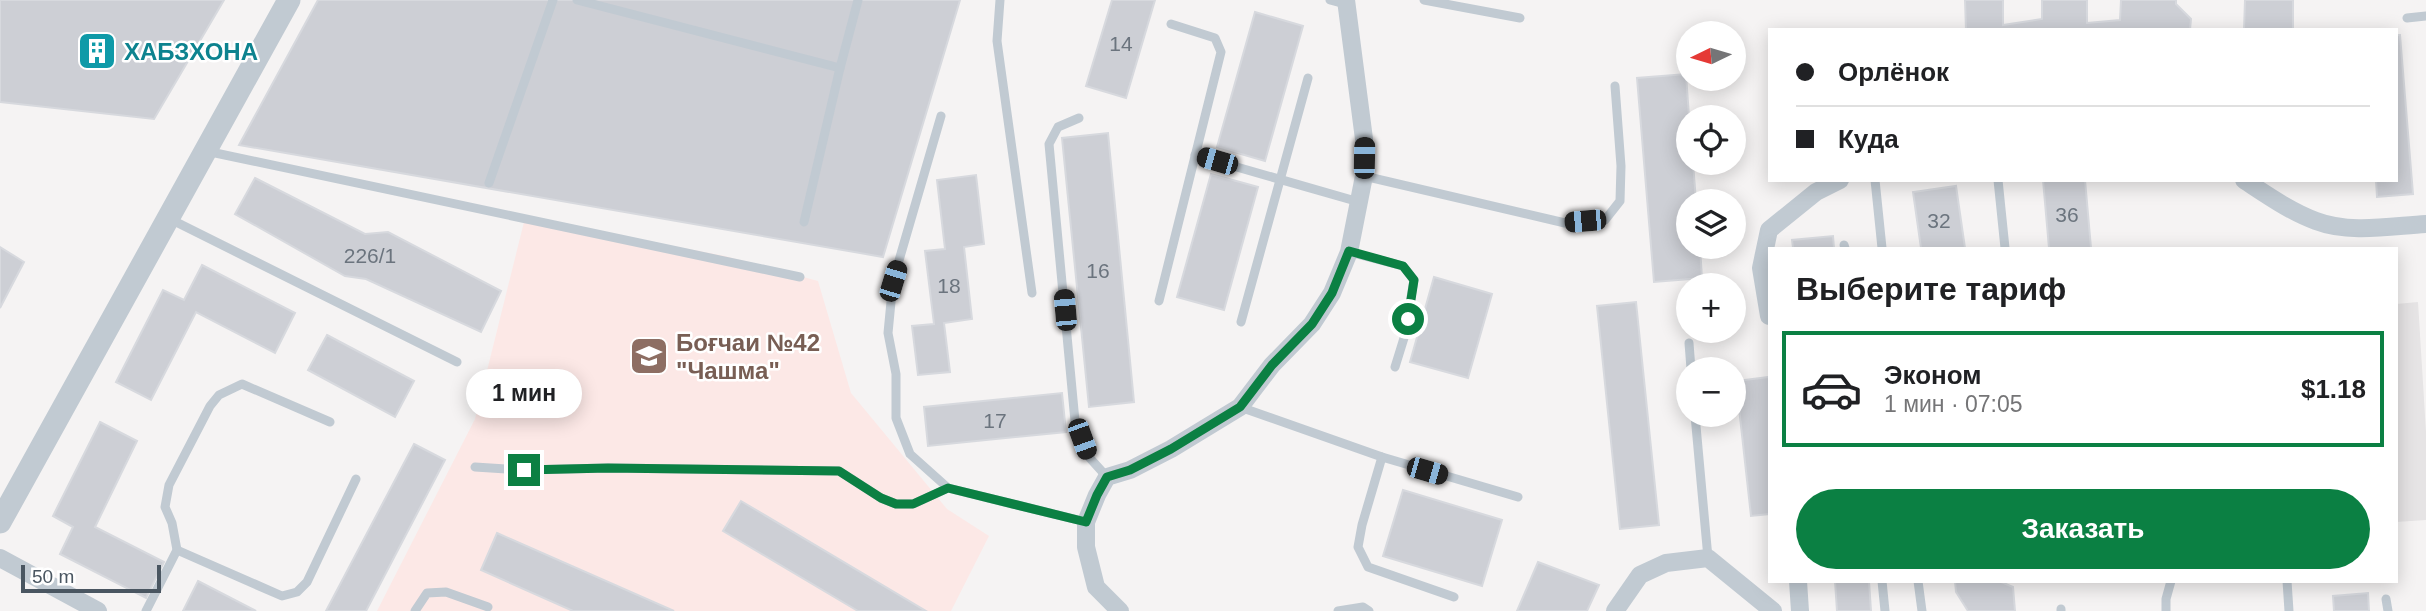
<!DOCTYPE html>
<html lang="ru">
<head>
<meta charset="utf-8">
<style>
  :root { --surface:#fff; --page:#f2f2f2; --text:#202124; --muted:#757577; --line:#e0e0e0; --accent:#0b8043 }
  body { margin:0; font-family:Helvetica,sans-serif; background:var(--page); color:var(--text); height:100vh; display:flex; flex-direction:column; font-size:26px; white-space:nowrap }
  * { box-sizing:border-box; margin:0 }
  p { font-size:23px; color:var(--muted) }
  .icon { flex:none; width:38px; height:38px; fill:none; stroke:currentColor; stroke-width:2; stroke-linecap:round; stroke-linejoin:round }
  .map { position:relative; flex:1; overflow:hidden }
  .drawer { position:absolute; left:1768px; top:247px; width:630px; height:336px; display:flex; flex-direction:column; background:var(--surface); border-radius:0px; box-shadow:0 4px 18px #0003 }
  .drawer>* { flex:none }
  .top-card { position:absolute; left:1768px; top:28px; width:630px; height:154px; border-radius:0px; box-shadow:0 4px 18px #0003; display:grid; align-content:center; height:154px; padding:0 28px; background:var(--surface) }
  .needle { width:46px; rotate:265deg }
  .fabs { position:absolute; left:1676px; top:21px; display:grid; gap:14px }
  .fabs a { display:grid; place-items:center; width:70px; height:70px; border-radius:50%; background:var(--surface); box-shadow:0 4px 18px #0003; font-size:35px }
  .scale { position:absolute; left:21px; bottom:18px; width:140px; box-sizing:border-box; padding-left:7px; border:4px solid #4a5661; border-top:0; font-size:19px; line-height:24px; white-space:nowrap; color:#4a5661; -webkit-text-stroke:5px #fff; paint-order:stroke }
  .end { position:absolute; width:32px; height:32px; margin:-16px; border:9px solid #0b8043; background:#fff; box-shadow:0 0 0 4px #fff }
  .from { border-radius:50% }
  .bubble { position:absolute; height:49px; border-radius:24px; background:var(--surface); box-shadow:0 4px 18px #0003; font-size:23px; font-weight:600; line-height:49px; text-align:center }
  .car { position:absolute; width:21px; height:42px; margin:-21px -10px; border-radius:9px; box-shadow:0 0 5px 2px #0007; background:linear-gradient(#222 24%,#8ab4d8 0 40%,#222 0 76%,#8ab4d8 0 86%,#222 0) }
  .top-card b { display:flex; align-items:center; gap:24px; height:66px; font-size:26px }
  .top-card b+b { border-top:2px solid var(--line) }
  .top-card i { width:18px; height:18px; background:var(--text) }
  ul { padding:0; list-style:none }
  li { display:flex; align-items:center; gap:21px; height:116px; margin:0 14px 10px; padding:0 14px; border:4px solid var(--line); border-radius:0px }
  li div { flex:1 }
  li b { display:block; font-size:26px }
  li em { font-style:normal; font-weight:600 }
  li.current { border-color:var(--accent) }
  li>.icon { width:63px; height:63px; stroke-width:1.5 }
  h2 { padding:0 28px; font-size:32px; line-height:84px }
  .cta { display:flex; gap:14px; margin-top:auto; padding:14px 28px }
  .cta a { flex:1; height:80px; border-radius:42px; background:var(--accent); color:#fff; font-size:28px; font-weight:600; line-height:80px; text-align:center }
  .map>svg:first-child { display:block }
  .education { fill:#e6e4e5 }
  .medical { fill:#fce8e6 }
  .building { fill:#cdcfd5; stroke:#d7d9de; stroke-width:2 }
  .lines { fill:none; stroke-linecap:round; stroke-linejoin:round }
  .service { stroke:#c1cad2; stroke-width:9 }
  .minor { stroke:#c1cad2; stroke-width:18 }
  .tertiary { stroke:#c1cad2; stroke-width:23 }
  .route { stroke:#0b8043; stroke-width:9 }
  .labels { text-anchor:middle; dominant-baseline:central; stroke-width:5; stroke-linejoin:round; paint-order:stroke }
  .number-label { font-size:21px; fill:#6b747e }
  .culture-label { font-size:24px; font-weight:bold; fill:#0d838f; stroke:#fff; text-anchor:start }
  .education-label { font-size:24px; font-weight:bold; fill:#785e54; stroke:#fff; text-anchor:start }
</style>
</head>
<body>
<div class="map">
<svg width="2426" height="611" viewBox="0 0 2426 611">
  <rect width="100%" height="100%" fill="#f5f3f3"/>
  <!-- education -->
  <polygon class="education" points="2418,302 2426,432 2426,520 2396,522 2396,304"/>
  <!-- medical -->
  <polygon class="medical" points="525,218 725,256 818,281 851,393 947,509 989,536 951,611 377,611 475,419"/>
  <!-- building -->
  <g class="building">
    <polygon points="0,0 224,0 154,119 0,102"/>
    <polygon points="318,0 960,0 883,257 239,145"/>
    <polygon points="1112,0 1155,0 1126,98 1086,86"/>
    <polygon points="1965,0 2003,0 2003,25 2042,19 2042,0 2087,0 2087,23 2120,20 2121,0 2176,0 2176,4 2191,19 2190,30 1966,30"/>
    <polygon points="2245,0 2293,0 2293,30 2244,30"/>
    <polygon points="1255,12 1303,26 1265,161 1217,147"/>
    <polygon points="2396,35 2400,35 2413,194 2377,197 2376,180 2396,180"/>
    <polygon points="1686,74 1689,117 1689,163 1693,163 1696,201 1689,201 1689,247 1700,247 1702,278 1654,282 1637,78"/>
    <polygon points="1108,133 1134,402 1089,407 1062,138"/>
    <polygon points="1211,174 1258,187 1224,310 1177,297"/>
    <polygon points="976,175 984,244 964,247 972,319 944,323 950,372 918,375 912,326 934,324 925,251 945,249 937,180"/>
    <polygon points="255,178 365,234 388,232 501,291 481,332 366,279 345,276 235,214"/>
    <polygon points="2043,180 2085,180 2091,248 2049,248"/>
    <polygon points="1956,186 1965,248 1921,248 1913,192"/>
    <polygon points="1833,236 1834,248 1793,248 1792,240"/>
    <polygon points="0,247 24,262 0,308"/>
    <polygon points="202,265 295,313 275,353 196,312 151,400 116,382 163,290 184,300"/>
    <polygon points="1434,277 1492,294 1468,378 1410,362"/>
    <polygon points="1636,302 1659,525 1620,529 1597,306"/>
    <polygon points="327,335 414,381 395,417 308,370"/>
    <polygon points="1769,377 1769,514 1751,516 1736,381"/>
    <polygon points="1062,393 1066,432 928,446 924,407"/>
    <polygon points="100,422 137,441 95,527 164,562 146,598 60,554 73,527 53,516"/>
    <polygon points="414,444 445,460 366,611 326,611"/>
    <polygon points="1403,490 1502,520 1482,586 1383,556"/>
    <polygon points="741,501 926,611 858,611 723,531"/>
    <polygon points="497,533 674,611 573,611 481,570"/>
    <polygon points="1538,562 1599,585 1587,611 1517,611"/>
    <polygon points="198,581 256,611 183,611"/>
    <polygon points="1835,581 1869,581 1871,611 1837,611"/>
    <polygon points="1955,581 1999,581 2013,587 2015,611 1968,611 1956,592"/>
    <polygon points="2368,593 2369,611 2334,611 2333,596"/>
  </g>
  <g class="lines">
    <!-- service -->
    <g class="service">
      <polyline points="577,0 840,68"/>
      <polyline points="1000,0 997,41 1032,293"/>
      <polyline points="1330,0 1345,4"/>
      <polyline points="1424,0 1520,18"/>
      <polyline points="2407,18 2426,16"/>
      <polyline points="941,116 893,281 888,333 896,374 896,418 910,454 948,488 1086,522"/>
      <polyline points="1079,118 1058,127 1049,144 1075,421 1088,456 1107,477"/>
      <polyline points="206,151 800,277"/>
      <polyline points="1195,155 1359,202"/>
      <polyline points="1364,176 1565,223 1605,220 1620,201 1621,166 1615,86"/>
      <polyline points="1875,180 1882,248"/>
      <polyline points="1998,180 2005,248"/>
      <polyline points="489,183 553,0"/>
      <polyline points="170,219 457,362"/>
      <polyline points="804,222 840,68 858,0"/>
      <polyline points="1844,245 1845,248"/>
      <polyline points="1349,252 1403,266 1414,280 1404,338 1395,367"/>
      <polyline points="1159,301 1221,52 1215,38 1171,24"/>
      <polyline points="1241,322 1308,78"/>
      <polyline points="1689,343 1691,369"/>
      <polyline points="1240,407 1382,457 1518,497"/>
      <polyline points="1695,415 1708,558"/>
      <polyline points="1382,457 1362,525 1358,547 1368,567 1454,597"/>
      <polyline points="475,467 524,470 608,468 839,471 881,498 896,504 913,504 948,488"/>
      <polyline points="177,550 282,596 297,592 307,582 356,479"/>
      <polyline points="1882,581 1885,611"/>
      <polyline points="1918,581 1922,611"/>
      <polyline points="2287,581 2289,611"/>
      <polyline points="2386,599 2388,611"/>
      <polyline points="2061,609 2061,611"/>
      <polyline points="146,611 177,550 172,523 165,507 169,485 210,406 219,395 242,384 330,422"/>
      <polyline points="415,611 427,593 446,592 488,607"/>
      <polyline points="1338,611 1363,607 1369,611"/>
      <polyline points="2166,611 2166,599 2171,581"/>
    </g>
    <!-- minor -->
    <g class="minor">
      <path d="M 2244,180 C 2267,195 2291,212 2316,221 C 2350,234 2391,226 2426,224"/>
      <polyline points="1769,316 1761,268 1769,230 1816,192 1840,180"/>
      <polyline points="0,558 98,611"/>
      <polyline points="1798,581 1800,611"/>
      <polyline points="1120,611 1096,587 1086,547 1086,522 1097,495 1107,477 1130,470 1171,449 1240,407 1272,365 1312,324 1332,293 1349,252 1364,176 1364,139 1346,0"/>
      <polyline points="1615,611 1640,575 1666,563 1708,558 1773,611"/>
    </g>
    <!-- tertiary -->
    <polyline class="tertiary" points="0,522 289,0"/>
  </g>
  <g class="lines">
    <!-- route -->
    <polyline class="route" points="524,470 608,468 839,471 881,498 896,504 913,504 948,488 1086,522 1097,495 1107,477 1130,470 1171,449 1240,407 1272,365 1312,324 1332,293 1349,251 1403,266 1414,280 1408,319"/>
  </g>
  <!-- icons -->
  <defs>
    <symbol id="building-square" viewBox="-11 -11 22 22"><rect x="-9" y="-9" width="18" height="18" rx="4" fill="#0f9aa8" stroke="#fff"/><path d="M-4-6H4V6H1V3H-1V6H-4ZM-2.5-4.3h1.7v1.8h-1.7ZM.8-4.3h1.7v1.8H.8ZM-2.5-1h1.7V.8h-1.7ZM.8-1h1.7V.8H.8Z" fill="#fff"/></symbol>
    <symbol id="school-square" viewBox="-11 -11 22 22"><rect x="-9" y="-9" width="18" height="18" rx="4" fill="#8d6e63" stroke="#fff"/><path d="M0-5L7-2L0 1L-7-2ZM-4 1L0 2.5L4 1V4Q0 6-4 4Z" fill="#fff"/></symbol>
  </defs>
  <g fill-rule="evenodd">
    <use href="#building-square" x="75" y="29" width="44" height="44"/>
    <use href="#school-square" x="627" y="334" width="44" height="44"/>
  </g>
  <g class="labels">
    <!-- number labels -->
    <g class="number-label">
      <text x="1121" y="43">14</text>
      <text x="2067" y="214">36</text>
      <text x="1939" y="220">32</text>
      <text x="370" y="255">226/1</text>
      <text x="1098" y="270">16</text>
      <text x="949" y="285">18</text>
      <text x="995" y="420">17</text>
    </g>
    <!-- culture labels -->
    <g class="culture-label">
      <text x="124" y="51">ХАБЗХОНА</text>
    </g>
    <!-- education labels -->
    <g class="education-label">
      <text x="676" y="342">Боғчаи №42<tspan x="676" dy="28">"Чашма"</tspan></text>
    </g>
  </g>
</svg>
<div class="fabs">
<a><svg class="needle" viewBox="-14 -14 28 28"><path d="M0-13l5 13h-10z" fill="#e53935"/><path d="M0 13l5-13h-10z" fill="#757577"/></svg></a>
<a><svg class="icon" aria-label="locate" viewBox="0 0 24 24"><circle cx="12" cy="12" r="6"/><path d="M12 2v4M12 18v4M2 12h4M18 12h4"/></svg></a>
<a><svg class="icon" aria-label="layers" viewBox="0 0 24 24"><path d="M12 4l9 5-9 5-9-5zM3 14l9 5 9-5"/></svg></a>
<a>+</a>
<a>−</a>
</div>
<div class="scale">50 m</div>
<i class="end from" style="left:1408px;top:319px"></i>
<i class="end" style="left:524px;top:470px"></i>
<div class="bubble" style="left:466px;top:369px;width:116px">1 мин</div>
<i class="car" style="left:1364px;top:158px;rotate:1deg"></i>
<i class="car" style="left:1217px;top:161px;rotate:286deg"></i>
<i class="car" style="left:1585px;top:221px;rotate:265deg"></i>
<i class="car" style="left:893px;top:281px;rotate:17deg"></i>
<i class="car" style="left:1065px;top:310px;rotate:355deg"></i>
<i class="car" style="left:1082px;top:439px;rotate:160deg"></i>
<i class="car" style="left:1427px;top:471px;rotate:106deg"></i>
<div class="top-card">
<b><i class="from"></i>Орлёнок</b>
<b><i></i>Куда</b>
</div>
<section class="drawer">
<h2>Выберите тариф</h2>
<ul>
<li class="current"><svg class="icon" aria-label="car" viewBox="0 0 24 24"><path d="M5 17H2v-5l4-1 3-4h7l3 4 3 1v5h-3M9 17h6M6 11h13"/><circle cx="7" cy="17" r="2"/><circle cx="17" cy="17" r="2"/></svg><div><b>Эконом</b><p>1 мин · 07:05</p></div><em>$1.18</em></li>
</ul>
<div class="cta"><a>Заказать</a></div>
</section>
</div>
</body>
</html>
